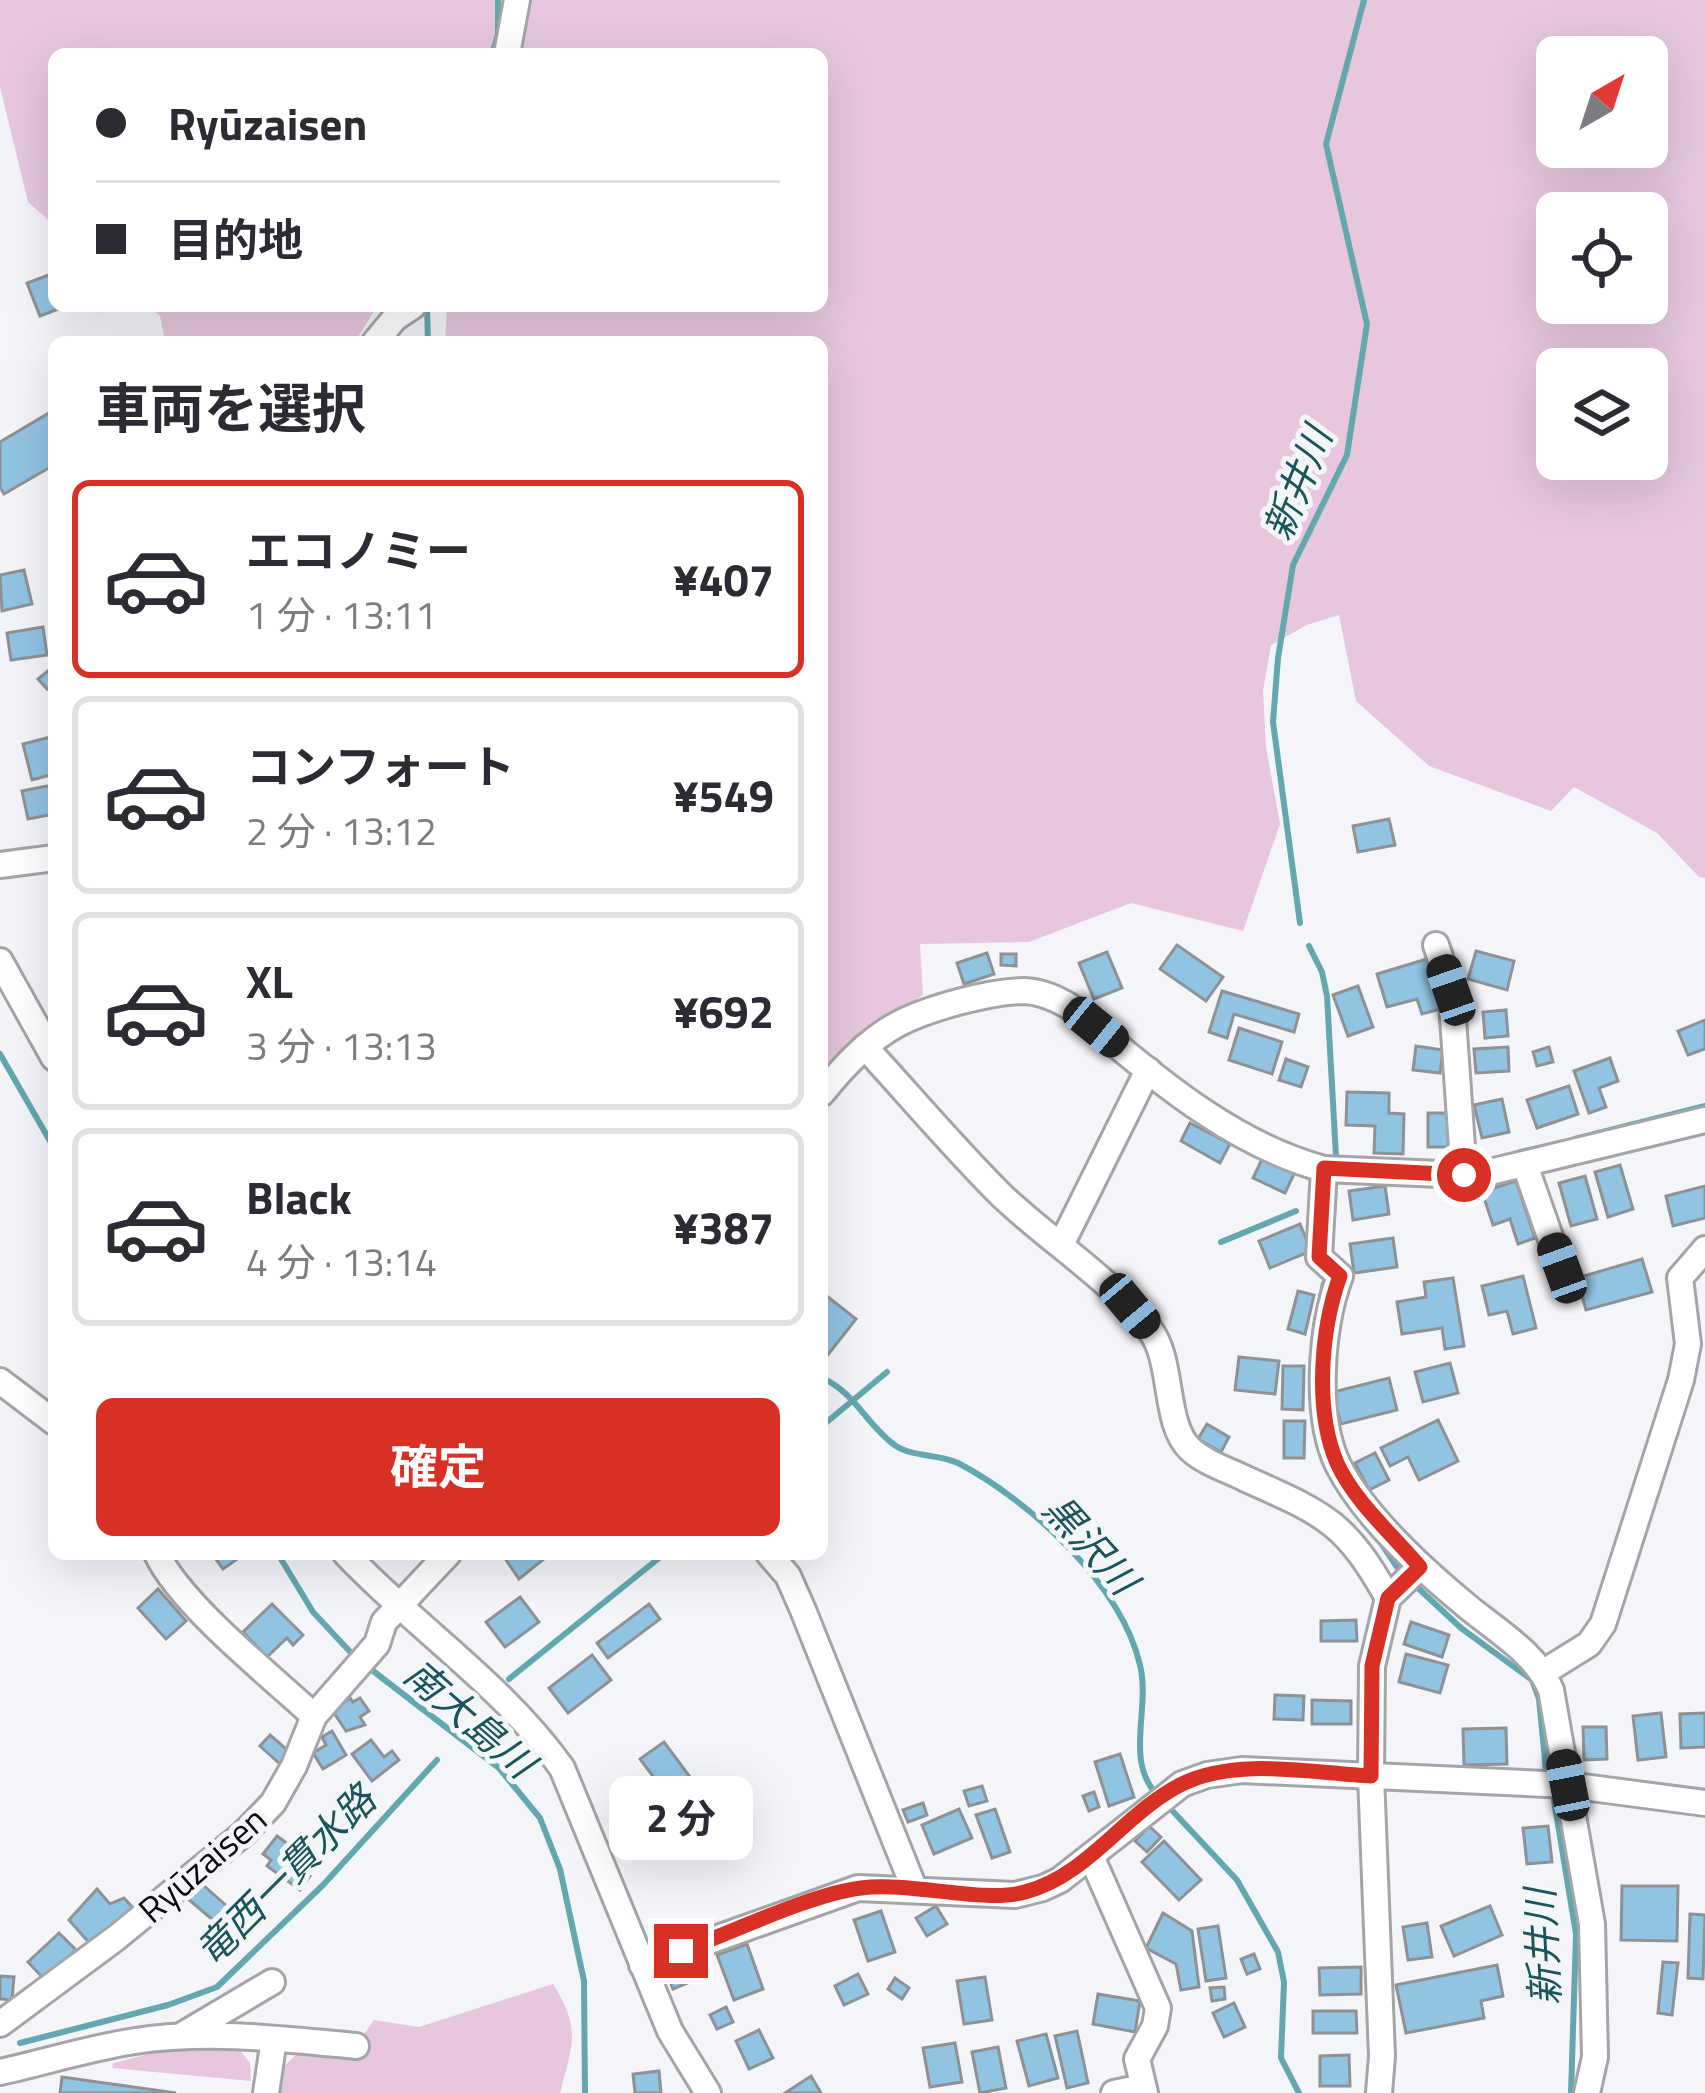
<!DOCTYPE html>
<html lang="ja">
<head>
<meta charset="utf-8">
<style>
  :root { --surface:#fff; --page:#f2f2f3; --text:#2b2b33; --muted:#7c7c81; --line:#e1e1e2; --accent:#d93025 }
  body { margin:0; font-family:"Titillium Web","Noto Sans JP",sans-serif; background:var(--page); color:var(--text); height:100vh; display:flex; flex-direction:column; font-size:45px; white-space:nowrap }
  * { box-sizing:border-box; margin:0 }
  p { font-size:39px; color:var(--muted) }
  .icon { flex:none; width:66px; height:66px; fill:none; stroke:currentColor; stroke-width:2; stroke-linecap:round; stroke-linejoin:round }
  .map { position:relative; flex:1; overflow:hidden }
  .side { position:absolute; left:48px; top:336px; width:780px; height:1224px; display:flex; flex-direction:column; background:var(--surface); border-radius:18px; box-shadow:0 12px 48px #0002 }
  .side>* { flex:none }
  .banner { position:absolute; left:48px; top:48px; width:780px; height:264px; border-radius:18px; box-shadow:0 12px 48px #0002; display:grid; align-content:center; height:264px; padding:0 48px; background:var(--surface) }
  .needle { width:78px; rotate:39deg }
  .buttons { position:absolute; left:1536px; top:36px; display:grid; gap:24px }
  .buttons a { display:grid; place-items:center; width:132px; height:132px; border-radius:18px; background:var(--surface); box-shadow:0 12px 48px #0002; font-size:60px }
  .end { position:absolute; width:54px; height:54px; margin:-27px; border:15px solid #d93025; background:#fff; box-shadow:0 0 0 6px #fff }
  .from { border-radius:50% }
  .bubble { position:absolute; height:84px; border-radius:18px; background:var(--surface); box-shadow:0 12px 48px #0002; font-size:39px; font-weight:700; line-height:84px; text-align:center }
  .car { position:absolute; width:36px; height:72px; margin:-36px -18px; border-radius:15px; box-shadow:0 0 9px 3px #0007; background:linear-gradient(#222 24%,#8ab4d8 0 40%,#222 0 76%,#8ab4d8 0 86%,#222 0) }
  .banner b { display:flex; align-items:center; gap:42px; height:114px; font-size:45px }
  .banner b+b { border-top:3px solid var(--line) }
  .banner i { width:30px; height:30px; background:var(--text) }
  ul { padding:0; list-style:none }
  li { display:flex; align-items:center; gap:36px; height:198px; margin:0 24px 18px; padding:0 24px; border:6px solid var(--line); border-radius:18px }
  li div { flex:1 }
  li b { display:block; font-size:45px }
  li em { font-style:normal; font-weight:700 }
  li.active { border-color:var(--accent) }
  li>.icon { width:108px; height:108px; stroke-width:1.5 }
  h2 { padding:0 48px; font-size:54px; line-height:144px }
  .action { display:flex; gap:24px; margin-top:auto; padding:24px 48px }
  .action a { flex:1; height:138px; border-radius:18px; background:var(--accent); color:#fff; font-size:48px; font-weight:700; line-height:138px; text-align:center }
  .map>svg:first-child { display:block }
  .green { fill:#e6c7de; fill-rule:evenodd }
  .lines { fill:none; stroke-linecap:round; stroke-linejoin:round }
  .stream { stroke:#64a8af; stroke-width:6 }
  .building { fill:#91c3e3; stroke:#8f9295; stroke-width:3 }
  .minor-casing { stroke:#a4a5a8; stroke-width:30 }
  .minor { stroke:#fff; stroke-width:24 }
  .route { stroke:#d93025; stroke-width:15 }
  .labels { text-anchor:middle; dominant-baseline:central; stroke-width:10; stroke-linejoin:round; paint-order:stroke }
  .street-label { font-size:36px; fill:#0b0b0c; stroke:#f4f5f8 }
  .water-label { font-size:39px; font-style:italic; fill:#1a555b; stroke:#f4f5f8 }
</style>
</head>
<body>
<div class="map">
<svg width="1705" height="2093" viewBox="0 0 1705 2093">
  <rect width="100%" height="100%" fill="#f4f5f8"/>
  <!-- green -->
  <g class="green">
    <path d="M 0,0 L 1705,0 L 1705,878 L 1699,877 L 1657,833 L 1574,787 L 1551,811 L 1429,766 L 1356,701 L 1339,615 L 1307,625 L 1271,645 L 1263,691 L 1266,747 L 1280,824 L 1243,931 L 1131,903 L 1029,942 L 920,944 L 923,995 L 822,1068 L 822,342 L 445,342 L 447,306 L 822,306 L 822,54 L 54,54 L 54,225 L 28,202 L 0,87 ZM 1557,57 L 1647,57 L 1647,147 L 1557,147 ZM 1557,213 L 1647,213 L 1647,303 L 1557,303 ZM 1557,369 L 1647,369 L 1647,459 L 1557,459 Z"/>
    <polygon points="148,306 375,306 376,308 355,342 165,342 160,316"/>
    <path d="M 553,1984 C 581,2028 573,2044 560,2093 L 276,2093 L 279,2071 L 299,2052 L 364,2056 L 364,2034 L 374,2020 L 419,2027 Z"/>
    <polygon points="169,2049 239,2049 250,2063 251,2081 112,2068 113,2063"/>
  </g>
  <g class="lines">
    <!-- stream -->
    <g class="stream">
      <polyline points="492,54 498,34 498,0"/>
      <polyline points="427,306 428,342"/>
      <polyline points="1300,923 1273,722 1278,658 1293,565 1347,455 1367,324 1326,144 1364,0"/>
      <polyline points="1309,946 1322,972 1327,996 1336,1156"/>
      <polyline points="0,1054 54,1148"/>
      <polyline points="1575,1139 1705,1106"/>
      <polyline points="1520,1152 1544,1147"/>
      <polyline points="1333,1215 1335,1183"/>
      <polyline points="1221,1242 1296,1211"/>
      <polyline points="1315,1326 1324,1283"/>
      <path d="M 822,1378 C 855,1392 867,1426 896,1446 C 913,1457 939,1454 958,1463 C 1029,1500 1121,1584 1140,1665 C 1151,1711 1123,1761 1159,1797"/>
      <polyline points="822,1426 887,1372"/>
      <polyline points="1377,1537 1397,1567"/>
      <polyline points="278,1554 313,1612 354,1656"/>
      <polyline points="1419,1589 1461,1628 1532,1680 1539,1699 1546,1771"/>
      <polyline points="364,1664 499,1768 540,1818 560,1869 584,1981 585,2093"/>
      <polyline points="509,1679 664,1554"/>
      <polyline points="1554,1800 1576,1934 1571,2093"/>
      <polyline points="1168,1806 1237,1880 1278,1952 1284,1982 1281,2058 1299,2093"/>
      <polyline points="20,2043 168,2005 217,1987 323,1885 437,1760"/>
    </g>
  </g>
  <!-- building -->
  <g class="building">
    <polygon points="54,273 54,306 66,306 40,316 27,283"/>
    <polygon points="54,410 54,465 4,494 0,487 0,442"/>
    <polygon points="24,570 32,604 2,611 0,575"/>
    <polygon points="43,627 47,655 11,660 7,633"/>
    <polygon points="53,667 54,684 47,689 38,679"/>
    <polygon points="54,736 54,774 32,780 23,744"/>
    <polygon points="52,785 54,814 28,819 22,791"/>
    <polygon points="1389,819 1395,845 1358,852 1353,826"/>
    <polygon points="1177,945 1223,977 1206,1001 1160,969"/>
    <polygon points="1476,951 1514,961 1507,990 1468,979"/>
    <polygon points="1107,952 1122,988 1094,999 1079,963"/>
    <polygon points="987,953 994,974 964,984 957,963"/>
    <polygon points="1001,954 1016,954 1016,966 1001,965"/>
    <polygon points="1427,959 1441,1009 1422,1014 1417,999 1387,1007 1377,974"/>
    <polygon points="1358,986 1373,1027 1348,1036 1333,995"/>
    <polygon points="1222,991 1299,1014 1294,1032 1234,1014 1227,1038 1209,1032"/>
    <polygon points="1506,1010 1508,1036 1485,1038 1483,1012"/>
    <polygon points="1705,1020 1705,1049 1688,1055 1678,1031"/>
    <polygon points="1239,1028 1282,1042 1272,1074 1229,1060"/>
    <polygon points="1416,1046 1443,1050 1440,1073 1413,1070"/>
    <polygon points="1508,1047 1509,1071 1476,1073 1474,1049"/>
    <polygon points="1549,1047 1553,1062 1537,1066 1533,1052"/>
    <polygon points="1610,1058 1618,1081 1599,1088 1606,1107 1589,1113 1574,1071"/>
    <polygon points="1286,1059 1308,1067 1301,1087 1279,1080"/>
    <polygon points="1569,1086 1578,1114 1537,1128 1527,1100"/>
    <polygon points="1347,1092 1389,1093 1389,1113 1404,1114 1403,1154 1374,1153 1375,1126 1346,1125"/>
    <polygon points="1502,1099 1509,1132 1482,1138 1474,1105"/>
    <rect x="1428" y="1113" width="20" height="34"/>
    <polygon points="1190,1123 1230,1144 1220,1163 1181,1141"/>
    <polygon points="1263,1157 1295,1172 1285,1193 1253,1178"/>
    <polygon points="1620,1165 1633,1209 1608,1217 1595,1172"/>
    <polygon points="1585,1176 1597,1219 1571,1226 1559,1183"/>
    <polygon points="1516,1181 1535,1238 1518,1244 1510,1219 1493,1225 1482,1192"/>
    <polygon points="1385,1186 1389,1214 1353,1220 1349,1191"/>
    <polygon points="1705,1186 1705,1218 1673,1226 1666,1196"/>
    <polygon points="1300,1224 1311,1251 1270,1268 1259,1241"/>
    <polygon points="1393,1238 1397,1267 1354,1273 1350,1244"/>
    <polygon points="1642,1259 1652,1292 1586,1310 1577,1278"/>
    <polygon points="1523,1276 1536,1328 1513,1334 1507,1311 1489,1315 1482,1286"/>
    <polygon points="1453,1278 1464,1346 1445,1349 1442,1328 1402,1334 1397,1302 1426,1297 1424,1282"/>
    <polygon points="1298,1291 1314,1295 1305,1334 1288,1329"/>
    <polygon points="828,1297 856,1319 827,1356 822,1352 822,1305"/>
    <polygon points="1239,1357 1279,1361 1275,1394 1235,1390"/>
    <polygon points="1450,1363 1458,1393 1423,1402 1415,1372"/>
    <polygon points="1283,1366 1304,1366 1303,1410 1282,1409"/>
    <polygon points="1389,1378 1397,1410 1341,1424 1333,1392"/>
    <polygon points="1438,1420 1458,1461 1419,1480 1408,1457 1390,1466 1381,1448"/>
    <polygon points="1284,1421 1305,1421 1304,1458 1284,1458"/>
    <polygon points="1207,1424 1229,1437 1221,1452 1198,1439"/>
    <polygon points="1375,1453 1389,1480 1369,1490 1355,1463"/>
    <polygon points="212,1554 237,1554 240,1557 223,1569"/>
    <polygon points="502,1554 550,1554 519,1579"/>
    <polygon points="158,1589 186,1621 166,1639 138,1608"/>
    <polygon points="520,1597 539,1622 505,1647 486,1622"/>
    <polygon points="272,1604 303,1635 293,1645 287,1638 267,1657 243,1632"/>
    <polygon points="649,1604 660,1619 608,1658 597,1643"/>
    <polygon points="1356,1620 1357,1641 1321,1641 1321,1621"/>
    <polygon points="1411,1622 1449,1635 1442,1657 1404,1644"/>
    <polygon points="1406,1654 1448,1665 1440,1693 1399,1682"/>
    <polygon points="592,1655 611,1680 568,1713 549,1688"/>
    <polygon points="1275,1695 1304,1696 1303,1720 1274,1719"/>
    <polygon points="350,1698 353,1702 360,1698 369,1711 360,1717 365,1725 346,1731 332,1710"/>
    <polygon points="1312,1700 1351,1701 1351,1724 1312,1724"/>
    <polygon points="1661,1713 1666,1757 1638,1760 1633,1716"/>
    <polygon points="1705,1713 1705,1747 1681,1748 1680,1714"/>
    <polygon points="1583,1727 1606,1727 1607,1759 1584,1760"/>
    <polygon points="1506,1728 1507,1764 1464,1765 1463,1729"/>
    <polygon points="332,1731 346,1755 323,1769 313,1753 326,1745 322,1737"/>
    <polygon points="270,1735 292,1754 281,1765 260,1746"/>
    <polygon points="371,1740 384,1757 392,1751 399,1760 372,1781 352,1754"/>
    <polygon points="664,1742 693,1781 670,1799 640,1759"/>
    <polygon points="1120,1754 1134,1797 1109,1806 1095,1762"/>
    <polygon points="982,1786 987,1801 969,1806 964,1791"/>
    <polygon points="1094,1792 1099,1807 1089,1811 1083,1796"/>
    <polygon points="923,1803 927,1815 908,1822 903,1810"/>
    <polygon points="959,1809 972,1838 934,1854 922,1825"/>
    <polygon points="995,1809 1010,1852 992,1858 976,1815"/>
    <polygon points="1149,1826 1161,1837 1147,1852 1135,1841"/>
    <polygon points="1548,1826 1552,1862 1527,1864 1523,1828"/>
    <polygon points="277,1836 313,1862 305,1873 310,1876 300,1890 267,1866 271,1860 263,1854"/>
    <polygon points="1164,1841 1201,1880 1179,1900 1142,1862"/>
    <polygon points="203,1885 229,1908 214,1921 187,1898"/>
    <polygon points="1622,1886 1678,1886 1677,1941 1621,1940"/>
    <polygon points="97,1889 110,1904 124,1898 133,1908 91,1945 69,1920"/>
    <polygon points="936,1906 947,1924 927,1936 916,1918"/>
    <polygon points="1490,1906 1502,1935 1454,1956 1441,1926"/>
    <polygon points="881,1911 895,1952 868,1961 854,1920"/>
    <polygon points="1163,1913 1192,1931 1199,1987 1181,1990 1176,1964 1146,1948"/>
    <polygon points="1690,1914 1705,1915 1703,1979 1688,1978"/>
    <polygon points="1427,1923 1432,1957 1408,1960 1403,1927"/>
    <polygon points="1218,1926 1226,1978 1206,1981 1198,1929"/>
    <polygon points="59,1933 76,1950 44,1979 28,1962"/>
    <polygon points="747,1944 763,1989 734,2000 717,1955"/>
    <polygon points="1254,1954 1260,1969 1247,1974 1241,1959"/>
    <polygon points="1663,1962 1678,1963 1672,2015 1658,2013"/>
    <polygon points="695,1963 700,1978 673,1989 667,1974"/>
    <polygon points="1497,1965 1503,1996 1481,2001 1484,2018 1406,2033 1396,1985"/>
    <polygon points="1361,1967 1361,1994 1320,1995 1319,1968"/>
    <polygon points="858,1974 868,1994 844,2005 835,1986"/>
    <polygon points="0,1976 14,1977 12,2000 0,1999"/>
    <polygon points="985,1977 992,2020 964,2024 957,1981"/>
    <polygon points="895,1978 909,1988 902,1999 888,1989"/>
    <polygon points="1224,1987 1225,1999 1212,2001 1210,1988"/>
    <polygon points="1098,1994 1140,2001 1135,2032 1093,2024"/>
    <polygon points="1234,2003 1245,2027 1224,2037 1213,2013"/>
    <polygon points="726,2007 733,2022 717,2029 710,2015"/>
    <polygon points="1313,2011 1356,2011 1357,2033 1313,2033"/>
    <polygon points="759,2030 773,2058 749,2069 736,2041"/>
    <polygon points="1077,2031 1088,2083 1067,2088 1055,2036"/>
    <polygon points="1046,2034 1058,2078 1029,2086 1017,2041"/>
    <polygon points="955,2043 962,2082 930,2087 923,2048"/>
    <polygon points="998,2047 1006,2088 980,2093 972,2052"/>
    <polygon points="1349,2055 1350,2086 1320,2086 1320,2056"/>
    <polygon points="659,2071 661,2093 635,2093 633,2074"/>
    <polygon points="811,2076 821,2093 785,2093"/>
    <polygon points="62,2077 176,2093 60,2093"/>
  </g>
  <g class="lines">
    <defs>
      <g id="minor">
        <polyline points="507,54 517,0"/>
        <polyline points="375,342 395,318 413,306"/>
        <polyline points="0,865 54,858"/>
        <polyline points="1436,945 1451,990 1464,1175"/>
        <polyline points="0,961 54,1058"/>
        <path d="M 865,1047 C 910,1096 954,1148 1001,1195 C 1049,1241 1109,1277 1150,1330 C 1174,1361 1163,1423 1190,1449 C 1205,1463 1228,1470 1246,1479 C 1324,1514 1345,1521 1388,1598"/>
        <path d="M 822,1093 C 844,1066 868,1040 898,1024 C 928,1008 991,991 1025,991 C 1042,992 1055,998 1069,1006 C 1148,1070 1224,1142 1324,1169 L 1464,1175 L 1490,1172 L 1705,1120"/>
        <polyline points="1525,1165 1561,1268"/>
        <path d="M 1324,1169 L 1319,1257 L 1340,1276 C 1321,1327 1314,1415 1338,1465 C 1365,1518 1423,1570 1468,1607 C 1497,1631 1537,1654 1551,1690 L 1592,1924 L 1595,2057 L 1587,2093"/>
        <polyline points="1061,1245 1148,1070"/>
        <polyline points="0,1381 54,1422"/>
        <path d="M 157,1554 C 181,1605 271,1676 314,1716"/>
        <path d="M 346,1554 C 416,1628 502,1684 562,1768 L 670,2031 L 708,2093"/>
        <polyline points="769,1554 788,1576 803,1610 914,1888"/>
        <polyline points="1544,1672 1589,1644 1603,1624 1681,1380 1688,1344 1680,1278 1705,1249"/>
        <polyline points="1091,1856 1158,2008 1155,2026 1137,2059 1145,2093"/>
        <polyline points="642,1965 858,1888 1015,1895 1043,1888 1060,1880 1182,1784 1207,1775 1242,1770 1568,1785 1705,1803"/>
        <polyline points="0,2024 116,1938 243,1834 273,1803 294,1766 314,1716 377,1644 384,1622 448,1554"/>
        <polyline points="184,2034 272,1982"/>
        <path d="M 0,2072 C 45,2062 90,2048 135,2041 C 209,2030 283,2039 356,2046"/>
        <polyline points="266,2093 274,2039"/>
        <polyline points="1114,2093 1143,2087"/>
        <polyline points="1379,2093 1382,2056 1371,1776 1372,1666 1388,1598 1420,1567"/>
      </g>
    </defs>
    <!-- minor casing -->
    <use href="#minor" class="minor-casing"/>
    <!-- minor -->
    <use href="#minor" class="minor"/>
  </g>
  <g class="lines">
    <!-- route -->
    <path class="route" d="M 681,1951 C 731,1933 811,1894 861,1888 C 910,1881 983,1904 1025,1892 C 1089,1875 1124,1813 1182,1784 C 1237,1757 1312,1773 1371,1776 L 1372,1666 L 1388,1598 L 1420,1567 C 1393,1535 1354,1501 1337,1463 C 1314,1409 1321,1329 1340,1276 L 1319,1257 L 1324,1168 L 1464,1175"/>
  </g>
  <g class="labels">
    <!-- street labels -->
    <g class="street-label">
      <text transform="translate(202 1864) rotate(-41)">Ryūzaisen</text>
    </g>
    <!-- water labels -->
    <g class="water-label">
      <text transform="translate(1297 483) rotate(-68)">新井川</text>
      <text transform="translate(1091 1544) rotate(48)">黒沢川</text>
      <text transform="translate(470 1718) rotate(41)">南大島川</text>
      <text transform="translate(285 1875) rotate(-45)">竜西一貫水路</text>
      <text transform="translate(1542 1947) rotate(-93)">新井川</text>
    </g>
  </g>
</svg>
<div class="buttons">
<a><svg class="needle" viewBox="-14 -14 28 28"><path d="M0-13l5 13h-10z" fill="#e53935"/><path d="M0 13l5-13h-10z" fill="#7c7c81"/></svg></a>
<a><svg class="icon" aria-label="locate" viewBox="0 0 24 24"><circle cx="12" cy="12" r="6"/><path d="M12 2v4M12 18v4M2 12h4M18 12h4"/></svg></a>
<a><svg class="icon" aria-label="layers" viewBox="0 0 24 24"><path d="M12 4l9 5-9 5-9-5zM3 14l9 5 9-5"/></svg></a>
</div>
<i class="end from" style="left:1464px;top:1175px"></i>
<i class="end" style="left:681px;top:1951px"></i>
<div class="bubble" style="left:609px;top:1776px;width:144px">2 分</div>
<i class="car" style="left:1451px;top:990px;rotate:341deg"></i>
<i class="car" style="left:1096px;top:1027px;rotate:129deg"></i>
<i class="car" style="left:1562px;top:1268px;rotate:340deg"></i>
<i class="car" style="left:1130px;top:1306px;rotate:140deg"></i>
<i class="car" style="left:1568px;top:1785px;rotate:349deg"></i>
<div class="banner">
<b><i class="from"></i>Ryūzaisen</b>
<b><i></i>目的地</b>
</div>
<section class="side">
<h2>車両を選択</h2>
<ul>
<li class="active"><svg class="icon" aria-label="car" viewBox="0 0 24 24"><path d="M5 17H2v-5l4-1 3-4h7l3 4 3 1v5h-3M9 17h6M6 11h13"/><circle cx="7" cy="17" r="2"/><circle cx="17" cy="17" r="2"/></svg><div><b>エコノミー</b><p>1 分 · 13:11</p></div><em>¥407</em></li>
<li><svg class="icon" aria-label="car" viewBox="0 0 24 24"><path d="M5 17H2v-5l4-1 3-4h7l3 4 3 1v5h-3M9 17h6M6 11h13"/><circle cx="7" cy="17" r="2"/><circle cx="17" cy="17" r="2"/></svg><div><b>コンフォート</b><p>2 分 · 13:12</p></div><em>¥549</em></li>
<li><svg class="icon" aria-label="car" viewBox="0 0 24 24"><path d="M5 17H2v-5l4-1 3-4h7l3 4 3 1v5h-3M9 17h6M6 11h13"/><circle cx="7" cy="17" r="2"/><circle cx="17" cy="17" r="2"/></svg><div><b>XL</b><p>3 分 · 13:13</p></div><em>¥692</em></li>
<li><svg class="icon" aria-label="car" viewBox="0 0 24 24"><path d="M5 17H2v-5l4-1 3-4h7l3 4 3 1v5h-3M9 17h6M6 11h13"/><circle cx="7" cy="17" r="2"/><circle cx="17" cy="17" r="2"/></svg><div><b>Black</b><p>4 分 · 13:14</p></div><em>¥387</em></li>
</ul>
<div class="action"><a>確定</a></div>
</section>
</div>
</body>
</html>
